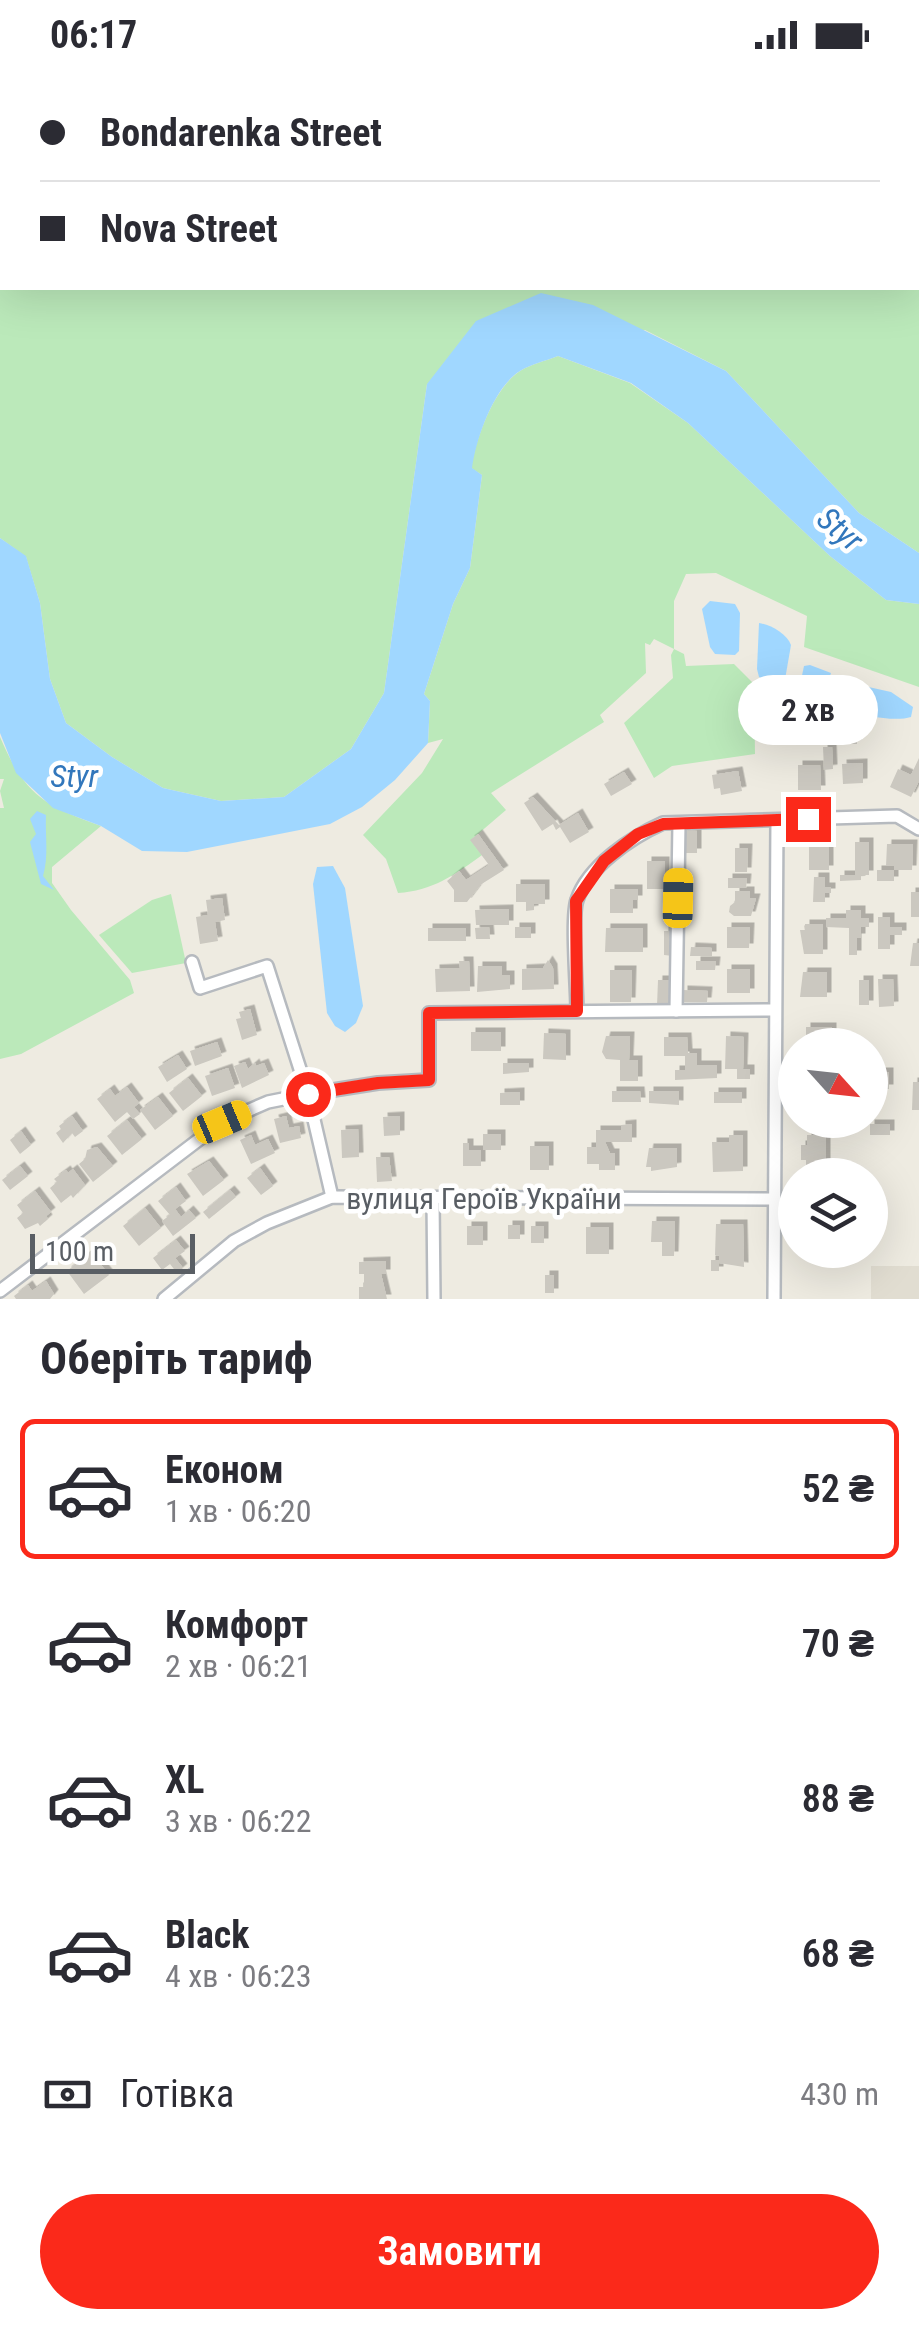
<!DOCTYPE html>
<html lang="uk">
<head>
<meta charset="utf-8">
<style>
  :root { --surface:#fff; --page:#f7f7f7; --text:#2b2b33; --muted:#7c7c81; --line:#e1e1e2; --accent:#fb291a }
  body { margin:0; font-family:"Roboto Condensed",sans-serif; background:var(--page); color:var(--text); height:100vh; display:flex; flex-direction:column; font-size:38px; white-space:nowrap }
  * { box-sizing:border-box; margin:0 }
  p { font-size:32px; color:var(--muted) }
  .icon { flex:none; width:55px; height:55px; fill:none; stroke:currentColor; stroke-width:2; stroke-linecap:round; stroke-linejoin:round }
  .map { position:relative; height:1229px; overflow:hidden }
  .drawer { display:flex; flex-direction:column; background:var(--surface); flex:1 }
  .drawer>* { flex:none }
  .guide { position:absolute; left:0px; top:0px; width:920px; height:220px; box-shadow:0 10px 40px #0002; display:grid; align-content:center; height:220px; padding:0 40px; background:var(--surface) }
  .needle { width:65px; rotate:117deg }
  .controls { position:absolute; left:778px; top:958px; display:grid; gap:20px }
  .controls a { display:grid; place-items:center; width:110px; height:110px; border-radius:50%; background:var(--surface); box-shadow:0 10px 40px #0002; font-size:50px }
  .scale { position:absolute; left:30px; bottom:25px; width:165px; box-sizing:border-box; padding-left:10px; border:5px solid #595e64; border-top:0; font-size:28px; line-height:35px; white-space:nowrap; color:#595e64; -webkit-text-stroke:8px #fff; paint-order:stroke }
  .end { position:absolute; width:45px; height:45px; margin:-22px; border:12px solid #fb291a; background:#fff; box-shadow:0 0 0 5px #fff }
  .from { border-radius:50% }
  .bubble { position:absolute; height:70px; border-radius:35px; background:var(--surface); box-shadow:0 10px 40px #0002; font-size:32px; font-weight:600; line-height:70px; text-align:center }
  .car { position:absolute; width:30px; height:60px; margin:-30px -15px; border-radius:12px; box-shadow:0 0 8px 2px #0007; background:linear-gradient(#f5c518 24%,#345 0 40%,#f5c518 0 76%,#345 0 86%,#f5c518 0) }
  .guide b { display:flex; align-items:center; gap:35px; height:95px; font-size:38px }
  .guide b+b { border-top:2px solid var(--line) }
  .guide i { width:25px; height:25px; background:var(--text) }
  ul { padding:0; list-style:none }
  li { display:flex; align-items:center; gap:30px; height:140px; margin:0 20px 15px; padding:0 20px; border:5px solid transparent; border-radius:15px }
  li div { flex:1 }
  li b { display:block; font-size:38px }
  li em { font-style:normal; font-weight:600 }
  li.current { border-color:var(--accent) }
  li>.icon { width:90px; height:90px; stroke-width:1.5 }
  h2 { padding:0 40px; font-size:45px; line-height:120px }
  .pay { display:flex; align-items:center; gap:25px; height:110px; padding:0 40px; font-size:38px }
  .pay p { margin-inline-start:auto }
  .cta { display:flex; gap:20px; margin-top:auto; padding:20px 40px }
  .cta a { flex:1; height:115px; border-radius:60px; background:var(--accent); color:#fff; font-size:40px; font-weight:600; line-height:115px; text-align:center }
  .status { display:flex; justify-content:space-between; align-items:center; height:70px; padding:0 50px; background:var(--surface); direction:ltr }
  .status svg { height:28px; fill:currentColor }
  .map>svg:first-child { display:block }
  .education { fill:#e1ddd1 }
  .green { fill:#bbe9ba }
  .water { fill:#a0d7ff }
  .building { fill:#cbc8c0; filter:url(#shadow) }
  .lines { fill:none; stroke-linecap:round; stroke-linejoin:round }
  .street-casing { stroke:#b6babf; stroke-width:16 }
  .street { stroke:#fff; stroke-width:11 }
  .route { stroke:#fb291a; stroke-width:12 }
  .labels { text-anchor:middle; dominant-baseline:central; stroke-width:9; stroke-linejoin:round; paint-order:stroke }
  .street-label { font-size:30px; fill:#595e64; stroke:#fff }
  .water-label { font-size:32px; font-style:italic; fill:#3277bc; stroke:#fff }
</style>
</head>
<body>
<div class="status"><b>06:17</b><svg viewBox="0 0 49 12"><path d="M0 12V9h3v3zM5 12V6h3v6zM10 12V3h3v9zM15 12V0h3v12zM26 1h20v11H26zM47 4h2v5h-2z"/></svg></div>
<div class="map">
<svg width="919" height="1229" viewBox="0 0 919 1229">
  <defs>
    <filter id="shadow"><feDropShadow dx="4.5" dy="-4.5" stdDeviation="0" flood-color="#0004"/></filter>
  </defs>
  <rect width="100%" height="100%" fill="#eeebe1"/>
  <!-- education -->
  <rect class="education" x="871" y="1196" width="48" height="33"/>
  <!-- green -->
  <g class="green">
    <polygon points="0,0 314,2 2,2 2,218 918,218 918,2 566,2 919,0 919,483 859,443 726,301 645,260 427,314 384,623 351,679 284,727 221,731 163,718 112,687 66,653 50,609 40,533 26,487 0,468"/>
    <path d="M 558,286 L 630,313 L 688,353 L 830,486 L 886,530 L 919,534 L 919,617 L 804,577 L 807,546 L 716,503 L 686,504 L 674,531 L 674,579 L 684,584 L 686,596 L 734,594 L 754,614 L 755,684 L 672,696 L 654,708 L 624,653 L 673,608 L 671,585 L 674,579 L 654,569 L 650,575 L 645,573 L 646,603 L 600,645 L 604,652 L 491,723 L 506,740 L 471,770 L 482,785 C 455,805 432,821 398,823 L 386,789 L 363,765 L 422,703 L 443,669 L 428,673 L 430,631 L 424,624 L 453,534 L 470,498 L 482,405 L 471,398 C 476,368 494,318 520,301 C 531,294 546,291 558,286 Z"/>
    <path d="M 0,667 C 25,725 43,735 101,756 L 52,797 L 52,813 L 71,840 L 130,910 L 134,923 L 21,984 L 0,989 L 0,738 L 4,738 L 0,721 L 4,709 L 0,709 Z"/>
    <polygon points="171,824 186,893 132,903 99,865 152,830"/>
  </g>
  <!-- water -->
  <g class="water">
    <path d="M 541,223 L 593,235 L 726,301 L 859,443 L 919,483 L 919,534 L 886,530 L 830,486 L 688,353 L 631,313 L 558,286 C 546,291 531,294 520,301 C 494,317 476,368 472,398 L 482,405 L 470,498 L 453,534 L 424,624 L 430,631 L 428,673 L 395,710 L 362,737 L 330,754 L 187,782 L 142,781 L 101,756 L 53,738 L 16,703 L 0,663 L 0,468 L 26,486 L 40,533 L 50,609 L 66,653 L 112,687 L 163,718 L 221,731 L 284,727 L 351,679 L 384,623 L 427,314 L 476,251 Z"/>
    <polygon points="710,531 735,534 740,543 739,581 735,585 715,584 710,577 702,539"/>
    <path d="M 759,553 C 771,555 787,564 791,575 L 783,621 L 759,607 L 757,599 Z"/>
    <polygon points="810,595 831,603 824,626 804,620 800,615 804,596"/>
    <path d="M 855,614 L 891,622 L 913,637 L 911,647 C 896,652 863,646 848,640 L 845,625 Z"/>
    <path d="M 37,741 L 46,745 C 45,766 49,786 43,806 L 54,820 L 41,814 L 30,772 L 36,764 L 30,749 Z"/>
    <polygon points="333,796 345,818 363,936 356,953 345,962 335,956 327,943 313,814 317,797"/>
  </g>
  <!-- building -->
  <g class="building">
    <polygon points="807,643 830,643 830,666 819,666 819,658 807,658"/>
    <polygon points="782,652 794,652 794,673 782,674"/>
    <polygon points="833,661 857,661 857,674 832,674"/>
    <polygon points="823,677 832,677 833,699 824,700"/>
    <polygon points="919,688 919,711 911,727 890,717 898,699 911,705"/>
    <polygon points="863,693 863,713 843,714 842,694"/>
    <polygon points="798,695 820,695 821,720 798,720"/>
    <polygon points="738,701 742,721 721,725 720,718 714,719 712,705"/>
    <polygon points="624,702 632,714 611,726 604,714"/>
    <polygon points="533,727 559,755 578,743 589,762 570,773 560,757 556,760 553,754 542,761 524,733"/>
    <polygon points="683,760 697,761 697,783 682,783"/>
    <polygon points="478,764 504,800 480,815 467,832 454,832 454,820 447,811 459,801 466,810 489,795 470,770"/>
    <polygon points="855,772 869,772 869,805 861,805 861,810 840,811 840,805 855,805"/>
    <polygon points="887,774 913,774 912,800 894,800 894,796 886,796"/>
    <rect x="809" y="776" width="20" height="24"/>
    <polygon points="735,778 748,778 747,802 735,802"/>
    <rect x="647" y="791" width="18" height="28"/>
    <rect x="877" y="800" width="17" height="11"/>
    <polygon points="814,807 825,807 825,817 831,817 831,823 825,823 825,832 813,832"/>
    <polygon points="728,808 747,808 746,818 728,818"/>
    <polygon points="516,814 545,814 545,834 534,834 534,840 526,841 526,832 516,832"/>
    <polygon points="610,819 638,819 638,830 633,830 633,843 610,843"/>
    <polygon points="735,821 750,821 750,828 756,828 751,846 734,846 729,842 730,836 735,832"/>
    <rect x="911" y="822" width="8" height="25"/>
    <polygon points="222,828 225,850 215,852 218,871 200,874 196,847 208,845 206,830"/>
    <polygon points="509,839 509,855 476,855 475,840"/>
    <polygon points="846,840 861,840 861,848 869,848 869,857 861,857 861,868 857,868 857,885 849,885 849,858 826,857 826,848 846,848"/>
    <polygon points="878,847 890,847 890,857 902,857 902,865 890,865 890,879 878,879"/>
    <polygon points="805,854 823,854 823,884 804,884 800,860 805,860"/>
    <polygon points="489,857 490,869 476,869 475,858"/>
    <rect x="515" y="857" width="16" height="11"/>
    <polygon points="727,857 750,857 749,878 727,878"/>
    <rect x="428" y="858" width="38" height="13"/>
    <polygon points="606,858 643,858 643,882 605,882"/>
    <polygon points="664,861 674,861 673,886 664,885"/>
    <polygon points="913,873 919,873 919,896 910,896"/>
    <polygon points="691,877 712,878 712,886 690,886"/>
    <polygon points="548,890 553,898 554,919 522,920 522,899 543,898"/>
    <polygon points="459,891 469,891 470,921 436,922 435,899 460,898"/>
    <polygon points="696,891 716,891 715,900 696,900"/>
    <polygon points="478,896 502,896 502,905 510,905 510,919 477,922"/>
    <rect x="727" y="899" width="23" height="24"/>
    <polygon points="610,900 632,900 631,932 610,932"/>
    <polygon points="803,902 827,902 827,927 800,927"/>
    <polygon points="878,909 893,909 894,936 879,937"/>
    <polygon points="658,910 673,910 673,937 657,936"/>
    <rect x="859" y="910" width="10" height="25"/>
    <polygon points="683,920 708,921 707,932 683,932"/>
    <polygon points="250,939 257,965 242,970 236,949 241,948 239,942"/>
    <rect x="806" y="957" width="26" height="18"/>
    <rect x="471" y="962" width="30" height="19"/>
    <polygon points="544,963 566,964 566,990 543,989"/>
    <polygon points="606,966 630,966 629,990 638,990 638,1011 620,1011 620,990 606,989 602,982"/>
    <polygon points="726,966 744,967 743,999 750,999 750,1009 737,1009 737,999 725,999"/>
    <polygon points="664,967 687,967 688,983 697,983 697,995 717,995 717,1008 675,1010 675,1000 685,1000 685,986 664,986"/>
    <polygon points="217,972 222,986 195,996 190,981"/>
    <polygon points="178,985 187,999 167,1012 158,997"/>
    <polygon points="245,992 248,999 255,993 256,996 264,993 269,1005 242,1018 234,996"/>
    <polygon points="503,993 529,993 529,1002 503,1004"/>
    <polygon points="228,998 235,1018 212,1026 205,1006"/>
    <rect x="879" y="1002" width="10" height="17"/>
    <polygon points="188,1008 202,1026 183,1041 169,1023"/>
    <polygon points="913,1012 919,1012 919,1040 912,1040"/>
    <polygon points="127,1017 139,1033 134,1037 140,1044 133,1049 127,1042 115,1052 97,1029 110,1019 115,1026"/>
    <polygon points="612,1021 640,1021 641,1032 612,1032"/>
    <polygon points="649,1021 679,1021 679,1035 649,1033"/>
    <polygon points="520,1022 520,1035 500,1035 500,1023"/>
    <rect x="714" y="1022" width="28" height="11"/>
    <polygon points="158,1027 173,1046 155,1060 140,1040"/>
    <polygon points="72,1046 83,1061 75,1067 72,1063 63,1073 56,1063 61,1059 59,1056"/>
    <polygon points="286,1046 289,1058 299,1056 301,1068 280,1073 274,1049"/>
    <polygon points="400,1046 400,1065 384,1066 383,1047"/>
    <polygon points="127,1050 142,1069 122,1085 107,1066"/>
    <polygon points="632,1054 632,1072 605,1072 610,1083 615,1083 615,1100 599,1100 599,1094 587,1094 587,1077 596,1077 596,1060 621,1060 621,1055"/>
    <rect x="870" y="1054" width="20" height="11"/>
    <polygon points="358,1059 359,1087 342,1088 341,1060"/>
    <polygon points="21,1061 31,1075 20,1084 10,1070"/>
    <rect x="483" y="1064" width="18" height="16"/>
    <polygon points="251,1065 255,1075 268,1069 275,1083 251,1094 240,1070"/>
    <polygon points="729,1065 743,1065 743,1101 713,1102 712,1072 729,1072"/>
    <polygon points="807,1065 826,1065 826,1101 806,1101 806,1090 801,1090 801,1075 807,1075"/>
    <polygon points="463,1073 469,1073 469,1080 481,1080 481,1096 463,1096"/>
    <rect x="530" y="1076" width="19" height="24"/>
    <polygon points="97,1077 113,1096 93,1112 79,1094 85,1089 87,1080"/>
    <polygon points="649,1078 677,1078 677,1097 651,1101 651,1097 646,1097"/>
    <polygon points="376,1087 389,1087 392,1111 377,1112"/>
    <polygon points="209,1091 224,1110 203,1126 187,1104"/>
    <polygon points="20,1096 28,1106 10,1120 2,1110"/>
    <polygon points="260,1098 273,1116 261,1125 247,1108"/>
    <polygon points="73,1099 85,1115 73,1128 71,1125 61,1133 50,1118 57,1112 54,1109 66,1100 68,1103"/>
    <polygon points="176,1117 186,1131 175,1139 181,1147 189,1140 196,1148 173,1166 162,1151 170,1145 158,1131"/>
    <polygon points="230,1120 236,1127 209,1149 203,1142"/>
    <polygon points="35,1121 51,1142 46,1146 48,1149 40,1156 38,1153 25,1159 17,1148 23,1143 17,1135"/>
    <polygon points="145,1138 161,1158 139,1176 123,1156"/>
    <polygon points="652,1151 675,1151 674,1186 662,1186 662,1172 651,1172"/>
    <polygon points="716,1154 743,1154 744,1197 719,1193 719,1201 711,1201 711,1190 719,1190 719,1185 715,1185"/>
    <rect x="508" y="1155" width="12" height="14"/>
    <rect x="467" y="1156" width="16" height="19"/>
    <rect x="531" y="1156" width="13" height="17"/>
    <rect x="586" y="1157" width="23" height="27"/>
    <polygon points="176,1170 185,1181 175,1188 183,1198 177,1203 170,1194 162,1200 153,1188"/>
    <polygon points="91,1182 109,1205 84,1224 67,1201"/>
    <polygon points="386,1191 386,1204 381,1204 387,1229 359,1229 359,1217 364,1217 364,1204 359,1204 359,1192"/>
    <rect x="545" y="1205" width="9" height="18"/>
    <polygon points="46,1211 54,1224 50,1229 16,1229 14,1226 28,1215 32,1221"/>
  </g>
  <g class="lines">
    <defs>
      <g id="street">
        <polyline points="192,892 200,918 267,896 308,1024 332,1127"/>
        <path d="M 577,941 C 577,919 571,847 577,830 C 588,796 632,767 663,753 L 897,746 L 919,759"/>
        <polyline points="676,941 679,753"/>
        <polyline points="433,1130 434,1229"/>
        <polyline points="0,1221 222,1052 268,1032 308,1024 378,1013 429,1010 429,943 775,940"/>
        <polyline points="164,1229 234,1171 267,1153 332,1127 774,1129"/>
        <polyline points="774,1229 777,750"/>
      </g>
    </defs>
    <!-- street casing -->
    <use href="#street" class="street-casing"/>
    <!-- street -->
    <use href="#street" class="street"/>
  </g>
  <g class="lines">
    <!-- route -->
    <polyline class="route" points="308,1024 378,1013 429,1010 429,943 577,941 576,831 604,791 638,764 663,754 808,749"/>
  </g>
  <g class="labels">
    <!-- street labels -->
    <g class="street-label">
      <text x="484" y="1128">вулиця Героїв України</text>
    </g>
    <!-- water labels -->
    <g class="water-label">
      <text transform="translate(840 459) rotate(40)">Styr</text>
      <text x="74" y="706">Styr</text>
    </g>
  </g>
</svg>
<div class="controls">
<a><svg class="needle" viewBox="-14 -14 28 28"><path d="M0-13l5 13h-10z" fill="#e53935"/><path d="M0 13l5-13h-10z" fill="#7c7c81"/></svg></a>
<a><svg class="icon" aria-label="layers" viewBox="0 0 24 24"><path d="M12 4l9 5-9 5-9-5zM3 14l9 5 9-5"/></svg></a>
</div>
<div class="scale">100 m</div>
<i class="end from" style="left:308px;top:1024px"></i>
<i class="end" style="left:808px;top:749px"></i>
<div class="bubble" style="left:738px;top:605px;width:140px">2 хв</div>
<i class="car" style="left:678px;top:828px;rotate:1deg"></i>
<i class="car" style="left:222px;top:1052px;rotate:67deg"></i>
<div class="guide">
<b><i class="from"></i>Bondarenka Street</b>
<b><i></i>Nova Street</b>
</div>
</div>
<section class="drawer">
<h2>Оберіть тариф</h2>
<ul>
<li class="current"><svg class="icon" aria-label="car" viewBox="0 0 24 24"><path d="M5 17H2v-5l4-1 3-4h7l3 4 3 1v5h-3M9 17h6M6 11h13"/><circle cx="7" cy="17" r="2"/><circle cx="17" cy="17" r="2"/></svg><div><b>Економ</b><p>1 хв · 06:20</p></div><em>52 ₴</em></li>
<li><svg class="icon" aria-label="car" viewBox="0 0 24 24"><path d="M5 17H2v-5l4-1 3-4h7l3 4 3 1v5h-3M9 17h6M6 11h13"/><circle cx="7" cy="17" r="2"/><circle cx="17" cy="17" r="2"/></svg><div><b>Комфорт</b><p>2 хв · 06:21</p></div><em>70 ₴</em></li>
<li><svg class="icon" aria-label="car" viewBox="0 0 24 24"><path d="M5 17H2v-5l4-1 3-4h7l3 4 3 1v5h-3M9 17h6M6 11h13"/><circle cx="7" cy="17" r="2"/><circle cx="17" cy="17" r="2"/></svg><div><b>XL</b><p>3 хв · 06:22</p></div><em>88 ₴</em></li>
<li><svg class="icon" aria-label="car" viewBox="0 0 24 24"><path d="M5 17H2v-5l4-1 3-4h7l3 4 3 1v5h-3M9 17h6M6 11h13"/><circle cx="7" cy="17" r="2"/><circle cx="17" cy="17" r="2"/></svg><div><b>Black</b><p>4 хв · 06:23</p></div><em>68 ₴</em></li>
</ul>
<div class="pay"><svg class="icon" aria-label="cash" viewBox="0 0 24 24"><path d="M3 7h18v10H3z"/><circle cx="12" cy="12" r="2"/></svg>Готівка<p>430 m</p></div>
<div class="cta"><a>Замовити</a></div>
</section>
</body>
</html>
